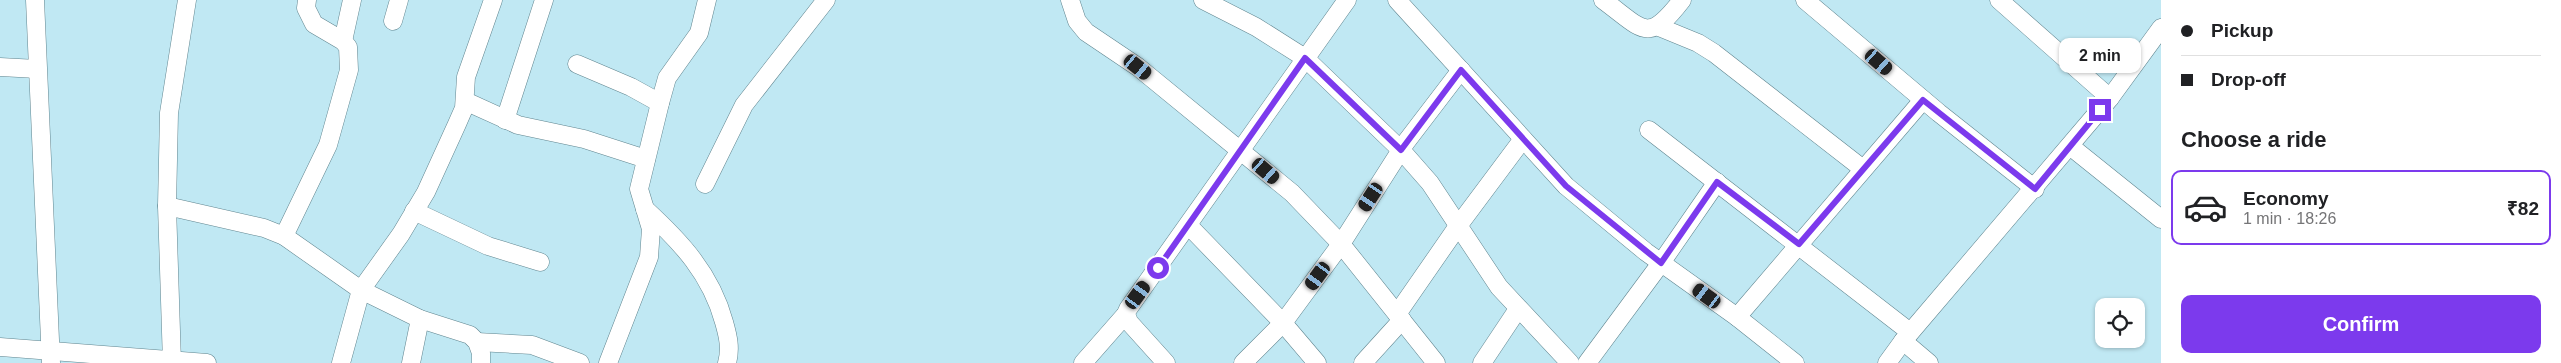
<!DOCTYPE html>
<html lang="en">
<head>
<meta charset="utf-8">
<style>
  :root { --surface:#fff; --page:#f2f2f2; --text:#202124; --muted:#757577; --line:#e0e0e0; --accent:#7c3aed }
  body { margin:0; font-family:Helvetica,sans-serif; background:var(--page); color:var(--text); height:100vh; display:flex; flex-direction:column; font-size:19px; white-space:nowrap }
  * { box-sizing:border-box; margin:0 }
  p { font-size:16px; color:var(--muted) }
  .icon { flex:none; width:28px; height:28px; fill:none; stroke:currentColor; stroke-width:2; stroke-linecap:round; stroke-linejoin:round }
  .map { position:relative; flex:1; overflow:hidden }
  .side { display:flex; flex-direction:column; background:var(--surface); width:400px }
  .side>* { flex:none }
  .banner { display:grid; align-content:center; height:110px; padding:0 20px; background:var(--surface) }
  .fabs { position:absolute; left:2095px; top:298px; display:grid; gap:10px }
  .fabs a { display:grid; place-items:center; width:50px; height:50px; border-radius:10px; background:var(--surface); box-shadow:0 1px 4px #0004; font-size:25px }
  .end { position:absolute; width:22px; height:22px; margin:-11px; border:6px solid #7c3aed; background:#fff; box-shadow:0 0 0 2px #fff }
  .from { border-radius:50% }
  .bubble { position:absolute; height:35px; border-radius:10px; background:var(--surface); box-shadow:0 1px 4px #0004; font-size:16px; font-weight:700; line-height:35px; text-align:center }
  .car { position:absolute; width:15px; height:30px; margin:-15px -8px; border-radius:6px; box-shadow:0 0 4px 1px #0007; background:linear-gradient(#222 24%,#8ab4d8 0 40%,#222 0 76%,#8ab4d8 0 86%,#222 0) }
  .banner b { display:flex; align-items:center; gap:18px; height:48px; font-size:19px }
  .banner b+b { border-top:1px solid var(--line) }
  .banner i { width:12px; height:12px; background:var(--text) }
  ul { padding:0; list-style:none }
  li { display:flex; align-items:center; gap:15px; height:75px; margin:0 10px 8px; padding:0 10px; border:2px solid transparent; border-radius:10px }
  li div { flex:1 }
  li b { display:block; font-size:19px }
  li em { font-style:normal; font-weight:700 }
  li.current { border-color:var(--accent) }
  li>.icon { width:45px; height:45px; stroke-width:1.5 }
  h2 { padding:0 20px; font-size:22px; line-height:60px }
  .button { display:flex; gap:10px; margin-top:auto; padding:10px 20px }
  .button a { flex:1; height:58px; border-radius:10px; background:var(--accent); color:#fff; font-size:20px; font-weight:700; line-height:58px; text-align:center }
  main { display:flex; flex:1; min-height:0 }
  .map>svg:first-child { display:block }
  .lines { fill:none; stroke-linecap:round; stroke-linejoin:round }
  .minor-casing { stroke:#60858f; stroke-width:19 }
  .minor { stroke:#fff; stroke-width:18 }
  .route { stroke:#7c3aed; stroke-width:6 }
</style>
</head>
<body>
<main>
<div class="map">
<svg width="2161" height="363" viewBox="0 0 2161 363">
  <rect width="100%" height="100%" fill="#c0e8f3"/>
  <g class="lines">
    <defs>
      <g id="minor">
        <polyline points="35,0 51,363"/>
        <polyline points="1070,0 1077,21 1086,32 1138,67 1292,193 1341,244 1436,363"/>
        <polyline points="1203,0 1256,27 1305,58 1401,150 1430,183 1499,287 1570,363"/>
        <polyline points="1397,0 1566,186 1646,252 1737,317 1795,363"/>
        <path d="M 1603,0 C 1644,30 1647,45 1682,0"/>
        <polyline points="1805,0 1939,113 2035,189"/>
        <polyline points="1999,0 2110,98"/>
        <polyline points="393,21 399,0"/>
        <polyline points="1659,27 1698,43 1714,53 1863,169"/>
        <polyline points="343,41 352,0"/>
        <polyline points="577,64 631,87 660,103"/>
        <polyline points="0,67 37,69"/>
        <polyline points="465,101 518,125 584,139 646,159"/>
        <polyline points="505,120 544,0"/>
        <polyline points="1649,130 1910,332"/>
        <polyline points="2070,146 2161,219"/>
        <polyline points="705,184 744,105 826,0"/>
        <polyline points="167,206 264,228 284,236 361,290 420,319 470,335 477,342 481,353 481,363"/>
        <path d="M 645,209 C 681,242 711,274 724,322 C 728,336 731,348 727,363"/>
        <polyline points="414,211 488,246 540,262"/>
        <polyline points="1189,226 1283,323 1317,363"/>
        <polyline points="284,236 328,145 349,70 348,47 343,41 314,24 306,8 307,0"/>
        <polyline points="1397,314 1458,226 1523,139"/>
        <polyline points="1737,317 1923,100"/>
        <polyline points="1903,341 1929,363"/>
        <polyline points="477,342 532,345 580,363"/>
        <polyline points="0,347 207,363"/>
        <polyline points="172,363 167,206 169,113 187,0"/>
        <polyline points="341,363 361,290 401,234 426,192 457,124 464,108 466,77 493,0"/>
        <polyline points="411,363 420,319"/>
        <polyline points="608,363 649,257 651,229 639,189 660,103 667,78 699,33 707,0"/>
        <polyline points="1083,363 1126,314"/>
        <polyline points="1166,363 1129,322 1126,314 1128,309 1347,0"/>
        <polyline points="1243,363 1283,323 1341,244 1406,142 1461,70"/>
        <polyline points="1363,363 1402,320"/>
        <polyline points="1482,363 1518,309"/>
        <polyline points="1587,363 1661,263 1717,182"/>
        <polyline points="1887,363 1903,341 2110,98 2161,28"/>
      </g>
    </defs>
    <!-- minor casing -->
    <use href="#minor" class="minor-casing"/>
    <!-- minor -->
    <use href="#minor" class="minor"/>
  </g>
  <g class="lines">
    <!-- route -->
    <polyline class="route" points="1158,268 1305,58 1401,150 1461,70 1566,186 1661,263 1717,182 1799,244 1923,100 2035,189 2100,110"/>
  </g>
</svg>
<div class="fabs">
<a><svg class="icon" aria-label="locate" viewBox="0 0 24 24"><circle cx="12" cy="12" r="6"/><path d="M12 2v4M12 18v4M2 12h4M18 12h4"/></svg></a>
</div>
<i class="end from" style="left:1158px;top:268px"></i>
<i class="end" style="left:2100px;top:110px"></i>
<div class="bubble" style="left:2059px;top:38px;width:82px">2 min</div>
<i class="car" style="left:1879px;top:62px;rotate:131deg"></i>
<i class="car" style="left:1138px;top:67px;rotate:129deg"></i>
<i class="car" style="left:1266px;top:171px;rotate:131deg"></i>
<i class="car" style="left:1371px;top:197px;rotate:213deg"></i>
<i class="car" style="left:1318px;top:276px;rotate:216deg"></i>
<i class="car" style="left:1138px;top:295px;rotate:36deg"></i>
<i class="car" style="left:1707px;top:296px;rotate:306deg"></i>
</div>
<section class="side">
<div class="banner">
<b><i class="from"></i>Pickup</b>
<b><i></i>Drop-off</b>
</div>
<h2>Choose a ride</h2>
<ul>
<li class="current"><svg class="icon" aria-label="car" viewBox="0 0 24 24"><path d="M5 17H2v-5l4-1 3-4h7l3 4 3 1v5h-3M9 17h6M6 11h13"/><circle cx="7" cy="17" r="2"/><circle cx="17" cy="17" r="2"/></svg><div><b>Economy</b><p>1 min · 18:26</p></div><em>₹82</em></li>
</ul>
<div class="button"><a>Confirm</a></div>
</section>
</main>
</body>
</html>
